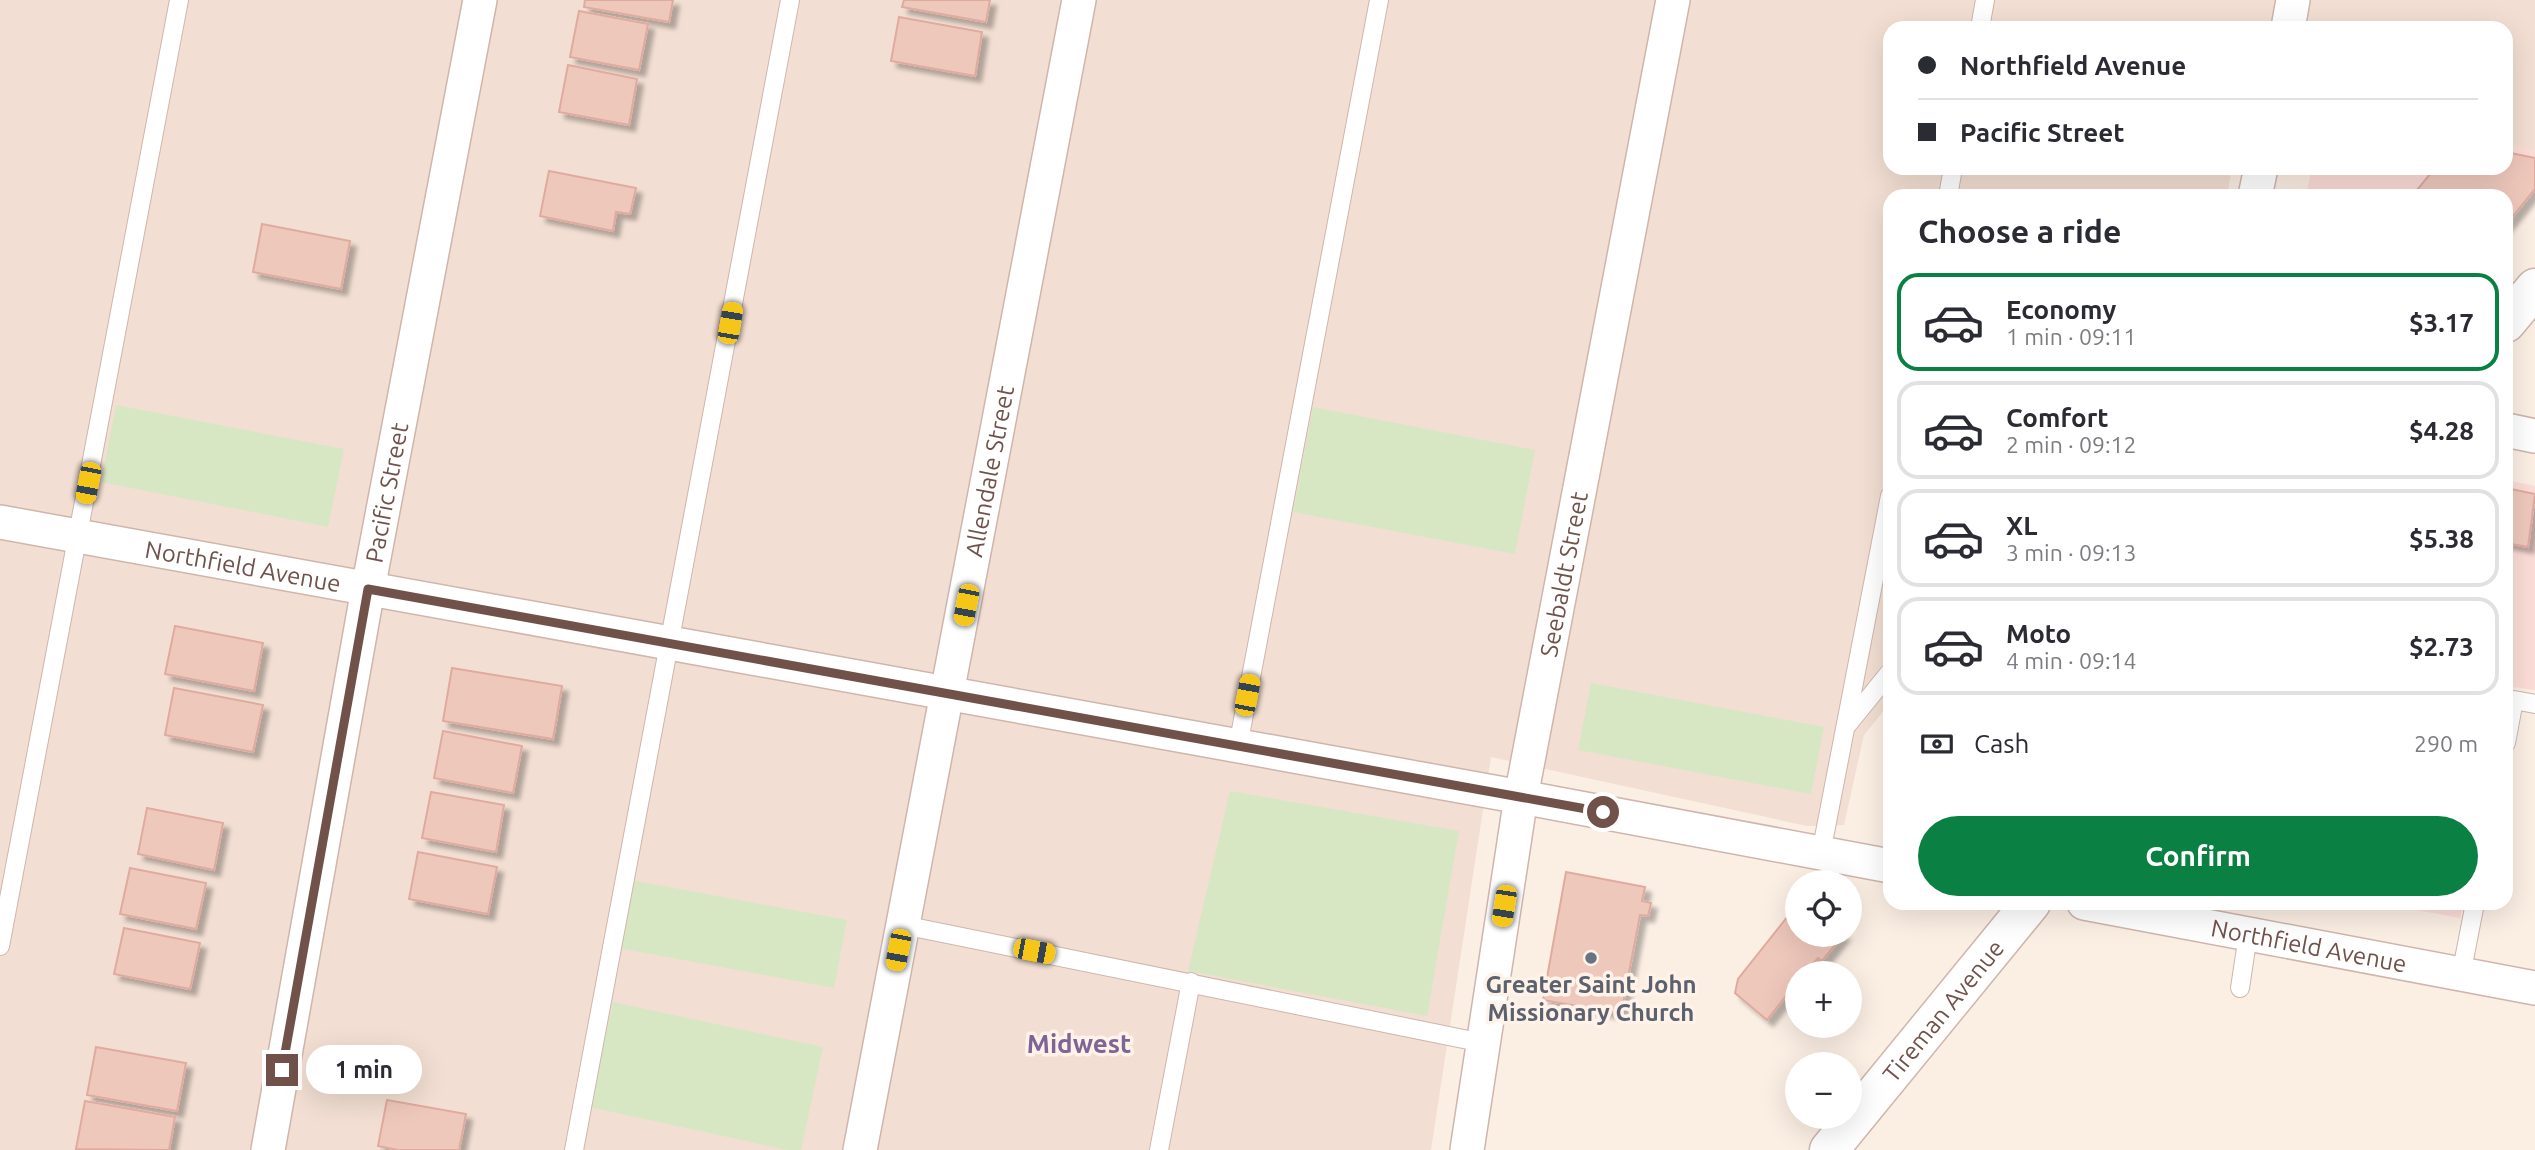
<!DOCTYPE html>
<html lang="en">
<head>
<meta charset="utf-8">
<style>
  :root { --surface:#fff; --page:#f2f2f3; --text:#2b2b33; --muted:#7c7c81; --line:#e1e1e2; --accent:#0b8043 }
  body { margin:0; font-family:Ubuntu,sans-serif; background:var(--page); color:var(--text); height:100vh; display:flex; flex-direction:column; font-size:26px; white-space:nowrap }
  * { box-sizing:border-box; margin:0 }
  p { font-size:23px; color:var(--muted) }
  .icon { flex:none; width:38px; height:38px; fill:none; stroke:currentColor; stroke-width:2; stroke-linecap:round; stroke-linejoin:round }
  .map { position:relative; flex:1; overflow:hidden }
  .sheet { position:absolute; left:1883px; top:189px; width:630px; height:721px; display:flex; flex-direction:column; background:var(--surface); border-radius:21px; box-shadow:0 7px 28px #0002 }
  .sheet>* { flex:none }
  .guide { position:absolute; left:1883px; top:21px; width:630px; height:154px; border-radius:21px; box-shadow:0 7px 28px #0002; display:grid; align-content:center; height:154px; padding:0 35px; background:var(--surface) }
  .controls { position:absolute; left:1785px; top:870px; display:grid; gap:14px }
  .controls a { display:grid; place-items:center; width:77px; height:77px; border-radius:50%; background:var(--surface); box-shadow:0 7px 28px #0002; font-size:35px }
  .end { position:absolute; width:32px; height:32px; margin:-16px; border:9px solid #71524b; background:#fff; box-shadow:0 0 0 4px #fff }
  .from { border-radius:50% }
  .bubble { position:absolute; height:49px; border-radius:24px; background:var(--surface); box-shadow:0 7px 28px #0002; font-size:23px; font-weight:600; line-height:49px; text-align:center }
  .car { position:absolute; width:21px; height:42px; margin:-21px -10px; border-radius:9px; box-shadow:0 0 5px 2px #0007; background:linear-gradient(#f5c518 24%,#345 0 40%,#f5c518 0 76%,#345 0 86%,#f5c518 0) }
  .guide b { display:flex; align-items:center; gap:24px; height:66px; font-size:26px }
  .guide b+b { border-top:2px solid var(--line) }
  .guide i { width:18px; height:18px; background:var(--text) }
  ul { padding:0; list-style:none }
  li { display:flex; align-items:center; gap:21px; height:98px; margin:0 14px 10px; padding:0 21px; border:4px solid var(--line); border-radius:21px }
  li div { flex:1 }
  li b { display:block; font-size:26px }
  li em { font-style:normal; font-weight:600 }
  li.on { border-color:var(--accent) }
  li>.icon { width:63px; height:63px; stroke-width:1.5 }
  h2 { padding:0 35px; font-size:32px; line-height:84px }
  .pay { display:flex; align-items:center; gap:18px; height:77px; padding:0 35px; font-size:26px }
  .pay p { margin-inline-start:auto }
  .cta { display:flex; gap:14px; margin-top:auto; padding:14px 35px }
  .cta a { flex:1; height:80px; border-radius:42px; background:var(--accent); color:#fff; font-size:28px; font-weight:600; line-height:80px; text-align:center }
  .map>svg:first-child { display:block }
  .residential { fill:#f2ded2 }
  .commercial { fill:#fbdcd7 }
  .green { fill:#d8e7c3 }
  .building { fill:#efc8bc; stroke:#e0ab9e; stroke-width:2; filter:url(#shadow) }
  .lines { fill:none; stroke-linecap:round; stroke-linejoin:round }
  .service-casing { stroke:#ceb6ad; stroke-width:20 }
  .minor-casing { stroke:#ceb6ad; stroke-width:36 }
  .tertiary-casing { stroke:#ceb6ad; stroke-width:41 }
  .service { stroke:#fff; stroke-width:18 }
  .minor { stroke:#fff; stroke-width:33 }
  .tertiary { stroke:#fff; stroke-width:38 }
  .route { stroke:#71524b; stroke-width:9 }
  .worship-dot { fill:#6b7280; stroke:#fef2e9; stroke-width:2.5 }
  .labels { text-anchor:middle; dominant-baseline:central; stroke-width:7; stroke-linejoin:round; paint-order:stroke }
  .street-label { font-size:24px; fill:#71524b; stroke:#fef2e9 }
  .worship-label { font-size:24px; font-weight:bold; fill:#5b616d; stroke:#fef2e9 }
  .neighbourhood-label { font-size:26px; font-weight:bold; fill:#7d6695; stroke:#fef2e9 }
</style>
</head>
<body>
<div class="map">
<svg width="2535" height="1150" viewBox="0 0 2535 1150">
  <defs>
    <filter id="shadow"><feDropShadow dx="6" dy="6" stdDeviation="2" flood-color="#0004"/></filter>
  </defs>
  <rect width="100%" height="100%" fill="#fbeee3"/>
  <!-- residential -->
  <polygon class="residential" points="0,0 2535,0 2535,156 2506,149 2506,28 1890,28 1890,168 2232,168 2227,196 1890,196 1890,703 1864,735 1844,825 1807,826 1491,757 1431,1150 0,1150"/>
  <!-- commercial -->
  <g class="commercial">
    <polygon points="2506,143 2535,150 2535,187 2506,196 2306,196 2312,168 2506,168"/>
    <polygon points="2506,480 2535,486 2535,690 2506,686"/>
    <polygon points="2379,903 2463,903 2460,918"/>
  </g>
  <!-- green -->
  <g class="green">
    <polygon points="116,405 344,449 328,527 101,482"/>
    <polygon points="1313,407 1535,450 1515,554 1293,512"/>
    <polygon points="1591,683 1824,727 1811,794 1578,750"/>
    <polygon points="1230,791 1459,831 1427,1016 1188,971"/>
    <polygon points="631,880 847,920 834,988 619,948"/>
    <polygon points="613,1002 823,1047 801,1150 787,1150 590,1107"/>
  </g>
  <!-- building -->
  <g class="building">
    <polygon points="585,0 673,0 669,22 584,7"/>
    <polygon points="904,0 990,0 986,22 902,7"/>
    <polygon points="579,11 648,24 639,70 570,57"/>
    <polygon points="899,17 982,32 975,76 891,61"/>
    <polygon points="568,65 637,79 629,125 559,112"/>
    <polygon points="2506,152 2535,158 2535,189 2506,225 2506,196 2412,196 2435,168 2506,168"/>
    <polygon points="549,171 636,188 630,214 616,212 613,231 540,216"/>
    <polygon points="262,224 350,241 341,289 253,272"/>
    <polygon points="2506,488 2535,494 2528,547 2506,543"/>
    <polygon points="175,626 263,643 254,691 165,674"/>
    <polygon points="452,668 562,686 553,739 443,721"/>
    <polygon points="174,688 263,705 253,752 165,735"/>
    <polygon points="443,731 522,746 513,793 434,778"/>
    <polygon points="431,792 504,805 496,852 422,838"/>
    <polygon points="147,808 223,823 214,870 138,854"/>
    <polygon points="418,852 497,867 488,914 409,899"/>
    <polygon points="130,868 206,883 196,929 120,914"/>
    <polygon points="1566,872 1645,887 1642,901 1651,903 1648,916 1640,915 1621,1014 1543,1000"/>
    <polygon points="1792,911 1797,916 1797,934 1844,934 1822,961 1818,958 1805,973 1797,973 1797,982 1767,1020 1735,993 1738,979"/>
    <polygon points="124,928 200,943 190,989 114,974"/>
    <polygon points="96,1047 186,1063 177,1111 87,1095"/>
    <polygon points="387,1100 466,1114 459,1150 398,1150 378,1146"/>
    <polygon points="85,1101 175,1117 169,1150 76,1149"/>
  </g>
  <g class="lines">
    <defs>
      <g id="service">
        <polyline points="1980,28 1985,0"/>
        <polyline points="1948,196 1953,168"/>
        <polyline points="1848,724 1890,672"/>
        <polyline points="2506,743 2514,700 2535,704"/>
        <polyline points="1238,746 1379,0"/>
        <polyline points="1821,853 1890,496"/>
        <polyline points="903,925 1483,1043"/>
        <polyline points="0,946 179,0"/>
        <polyline points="2461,975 2475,903"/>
        <polyline points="2240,988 2248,935"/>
        <polyline points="574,1150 790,0"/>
        <polyline points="1159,1150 1191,982"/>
      </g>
      <g id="minor">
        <polyline points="2288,28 2293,0"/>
        <polyline points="2255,196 2261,168"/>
        <polyline points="2506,430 2535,436"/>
        <path id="s1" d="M 0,522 L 1521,797 L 1890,866"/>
        <path id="s2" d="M 2084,903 L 2535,988"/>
        <path id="s3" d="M 268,1150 L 368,589 L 480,0"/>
        <path id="s4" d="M 860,1150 L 1079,0"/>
        <path id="s5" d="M 1467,1150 L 1521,797 L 1673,0"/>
      </g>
      <g id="tertiary">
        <polyline points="2506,323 2535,288"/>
        <path id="s6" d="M 1829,1150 L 2031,903"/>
      </g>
    </defs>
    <!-- service casing -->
    <use href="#service" class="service-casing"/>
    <!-- minor casing -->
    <use href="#minor" class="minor-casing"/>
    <!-- tertiary casing -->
    <use href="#tertiary" class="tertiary-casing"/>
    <!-- service -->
    <use href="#service" class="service"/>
    <!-- minor -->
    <use href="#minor" class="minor"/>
    <!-- tertiary -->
    <use href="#tertiary" class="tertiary"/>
  </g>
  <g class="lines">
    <!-- route -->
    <polyline class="route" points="282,1070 368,589 1603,812"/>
  </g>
  <!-- markers -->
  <circle class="worship-dot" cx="1591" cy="958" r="7"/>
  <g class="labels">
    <!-- street labels -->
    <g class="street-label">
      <text stroke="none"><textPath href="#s4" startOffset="691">Allendale Street</textPath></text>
      <text stroke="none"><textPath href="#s3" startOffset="668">Pacific Street</textPath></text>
      <text stroke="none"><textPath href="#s1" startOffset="247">Northfield Avenue</textPath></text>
      <text stroke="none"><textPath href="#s5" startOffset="584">Seebaldt Street</textPath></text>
      <text stroke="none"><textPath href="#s2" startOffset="229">Northfield Avenue</textPath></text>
      <text stroke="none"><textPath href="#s6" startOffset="180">Tireman Avenue</textPath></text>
    </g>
    <!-- worship labels -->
    <g class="worship-label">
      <text x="1591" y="984">Greater Saint John<tspan x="1591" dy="28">Missionary Church</tspan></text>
    </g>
    <!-- neighbourhood labels -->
    <g class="neighbourhood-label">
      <text x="1079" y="1043">Midwest</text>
    </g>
  </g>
</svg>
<div class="controls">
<a><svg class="icon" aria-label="locate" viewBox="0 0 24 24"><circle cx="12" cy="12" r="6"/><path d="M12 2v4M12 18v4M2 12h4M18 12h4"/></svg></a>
<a>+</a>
<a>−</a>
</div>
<i class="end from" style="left:1603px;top:812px"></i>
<i class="end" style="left:282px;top:1070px"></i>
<div class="bubble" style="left:306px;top:1045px;width:116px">1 min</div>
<i class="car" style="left:730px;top:323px;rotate:10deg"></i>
<i class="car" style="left:88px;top:483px;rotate:191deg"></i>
<i class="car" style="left:966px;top:605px;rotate:191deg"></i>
<i class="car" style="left:1247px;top:695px;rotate:11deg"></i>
<i class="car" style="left:1504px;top:906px;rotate:189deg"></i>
<i class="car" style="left:898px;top:950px;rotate:191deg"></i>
<i class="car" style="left:1034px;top:951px;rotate:101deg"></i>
<div class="guide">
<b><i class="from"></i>Northfield Avenue</b>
<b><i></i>Pacific Street</b>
</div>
<section class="sheet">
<h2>Choose a ride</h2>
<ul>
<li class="on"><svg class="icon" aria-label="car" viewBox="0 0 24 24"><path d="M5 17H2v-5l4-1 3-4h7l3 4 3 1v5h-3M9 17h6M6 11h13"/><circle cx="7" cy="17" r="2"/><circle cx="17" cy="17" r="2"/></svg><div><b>Economy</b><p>1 min · 09:11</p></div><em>$3.17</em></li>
<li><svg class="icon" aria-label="car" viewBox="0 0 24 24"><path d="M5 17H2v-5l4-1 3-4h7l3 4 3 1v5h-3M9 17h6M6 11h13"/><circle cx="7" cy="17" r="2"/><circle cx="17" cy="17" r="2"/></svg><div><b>Comfort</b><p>2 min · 09:12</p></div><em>$4.28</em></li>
<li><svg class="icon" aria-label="car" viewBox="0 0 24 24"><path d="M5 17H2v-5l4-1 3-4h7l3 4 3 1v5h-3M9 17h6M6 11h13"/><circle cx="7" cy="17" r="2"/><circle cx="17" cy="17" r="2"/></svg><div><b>XL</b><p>3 min · 09:13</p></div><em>$5.38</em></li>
<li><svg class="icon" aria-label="car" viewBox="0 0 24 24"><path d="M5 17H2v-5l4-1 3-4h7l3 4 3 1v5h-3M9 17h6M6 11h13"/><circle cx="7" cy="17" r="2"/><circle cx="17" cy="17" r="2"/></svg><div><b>Moto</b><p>4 min · 09:14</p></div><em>$2.73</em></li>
</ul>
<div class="pay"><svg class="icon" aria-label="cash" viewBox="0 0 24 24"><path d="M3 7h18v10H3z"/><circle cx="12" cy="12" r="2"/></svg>Cash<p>290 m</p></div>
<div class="cta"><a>Confirm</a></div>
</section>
</div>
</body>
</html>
